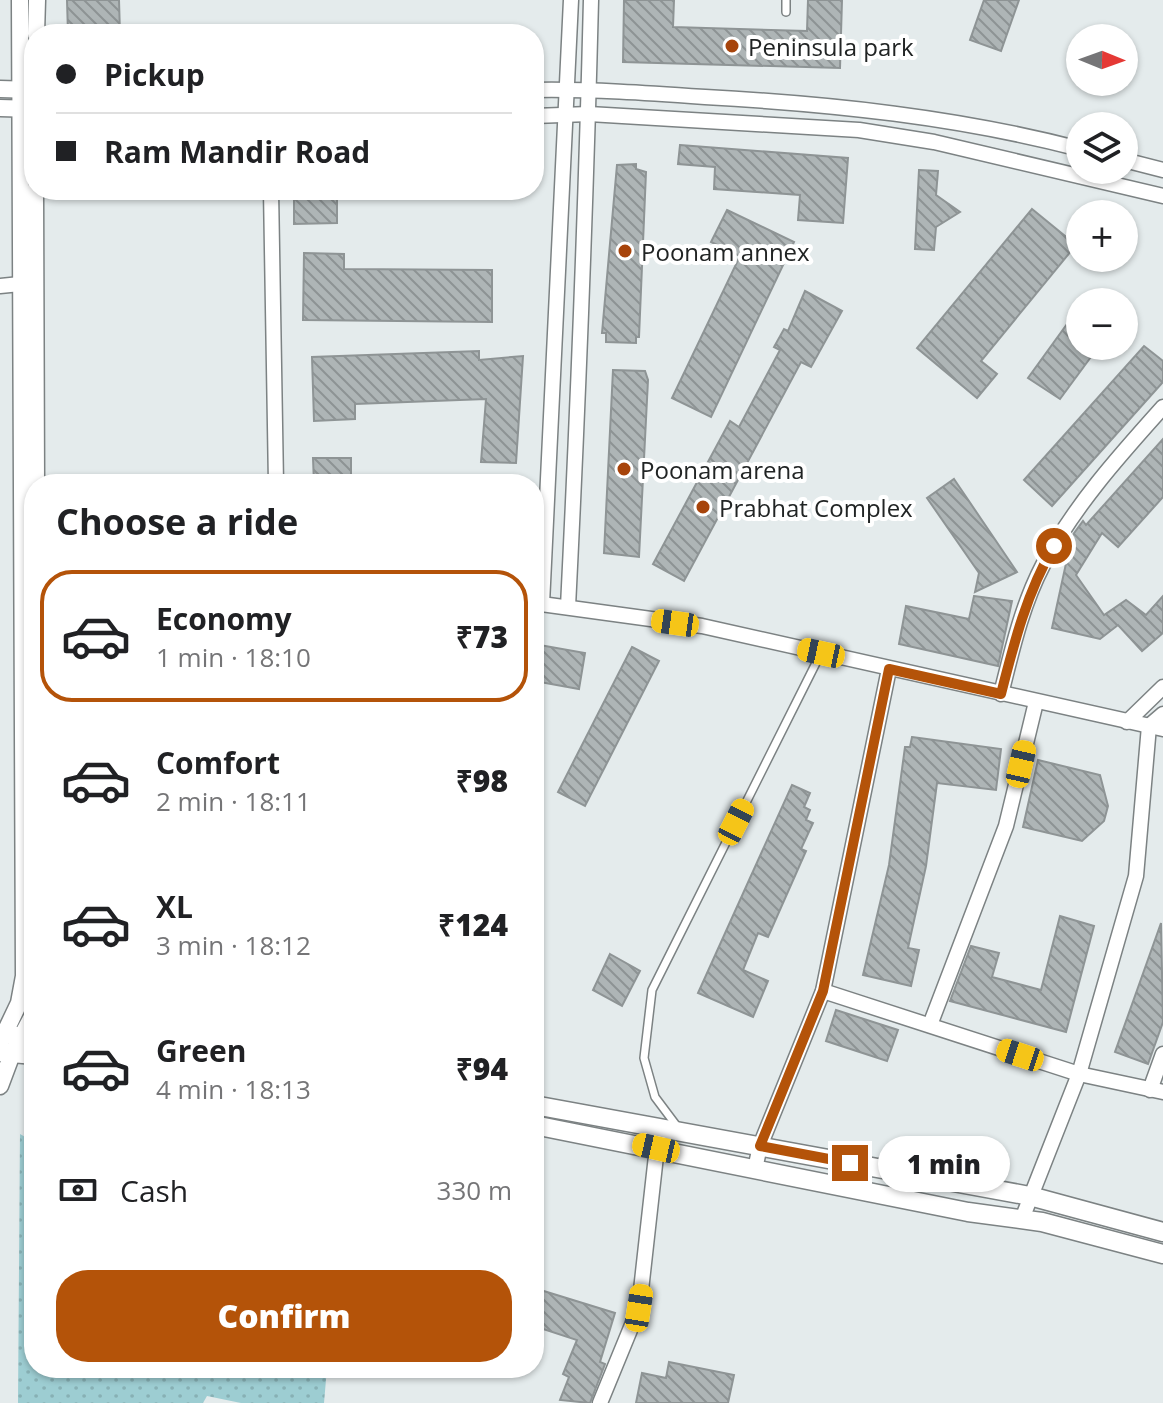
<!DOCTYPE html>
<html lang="en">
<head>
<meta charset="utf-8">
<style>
  :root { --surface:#fff; --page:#f2f2f2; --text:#202124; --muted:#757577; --line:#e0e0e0; --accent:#b45309 }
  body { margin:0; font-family:"Open Sans",sans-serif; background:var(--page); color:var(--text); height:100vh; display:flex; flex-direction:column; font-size:30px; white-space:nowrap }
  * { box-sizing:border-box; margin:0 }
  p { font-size:26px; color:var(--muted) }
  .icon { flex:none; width:44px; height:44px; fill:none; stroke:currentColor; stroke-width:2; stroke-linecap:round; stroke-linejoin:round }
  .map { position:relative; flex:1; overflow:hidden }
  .side { position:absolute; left:24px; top:474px; width:520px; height:904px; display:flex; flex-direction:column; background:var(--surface); border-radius:32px; box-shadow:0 2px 6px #0004 }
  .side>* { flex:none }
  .hud { position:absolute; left:24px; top:24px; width:520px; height:176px; border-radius:32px; box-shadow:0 2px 6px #0004; display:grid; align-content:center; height:176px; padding:0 32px; background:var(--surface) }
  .needle { width:52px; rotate:91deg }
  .controls { position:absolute; left:1066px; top:24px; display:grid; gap:16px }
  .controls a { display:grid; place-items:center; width:72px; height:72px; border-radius:50%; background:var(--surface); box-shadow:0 2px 6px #0004; font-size:40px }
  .end { position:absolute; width:36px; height:36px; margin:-18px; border:10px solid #b45309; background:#fff; box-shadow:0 0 0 4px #fff }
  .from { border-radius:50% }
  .bubble { position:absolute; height:56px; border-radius:28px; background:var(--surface); box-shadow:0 2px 6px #0004; font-size:26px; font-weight:800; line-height:56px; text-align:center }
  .car { position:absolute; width:24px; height:48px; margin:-24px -12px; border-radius:10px; box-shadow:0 0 6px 2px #0007; background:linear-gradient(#f5c518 24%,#345 0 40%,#f5c518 0 76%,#345 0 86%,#f5c518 0) }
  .hud b { display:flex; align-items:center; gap:28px; height:76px; font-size:30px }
  .hud b+b { border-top:2px solid var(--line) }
  .hud i { width:20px; height:20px; background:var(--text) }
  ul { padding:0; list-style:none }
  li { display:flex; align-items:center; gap:24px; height:132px; margin:0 16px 12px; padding:0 16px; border:4px solid transparent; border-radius:32px }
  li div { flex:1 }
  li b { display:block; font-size:30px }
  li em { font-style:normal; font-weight:800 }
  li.current { border-color:var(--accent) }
  li>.icon { width:72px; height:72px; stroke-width:1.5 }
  h2 { padding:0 32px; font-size:36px; line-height:96px }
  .pay { display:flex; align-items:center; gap:20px; height:88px; padding:0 32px; font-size:30px }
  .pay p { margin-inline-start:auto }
  .primary-button { display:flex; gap:16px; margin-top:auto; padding:16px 32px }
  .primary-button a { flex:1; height:92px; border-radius:32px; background:var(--accent); color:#fff; font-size:32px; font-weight:800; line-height:92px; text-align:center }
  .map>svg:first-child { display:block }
  .grass { fill:url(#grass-dots) }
  .building { fill:url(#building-back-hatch); stroke:#8e9495; stroke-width:2 }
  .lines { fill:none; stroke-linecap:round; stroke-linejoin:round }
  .service-casing { stroke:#7c8283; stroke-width:10 }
  .minor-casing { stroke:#7c8283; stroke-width:17 }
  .tertiary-casing { stroke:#7c8283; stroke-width:19 }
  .secondary-casing { stroke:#7c8283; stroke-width:21 }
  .service { stroke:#fff; stroke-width:7 }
  .minor { stroke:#fff; stroke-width:14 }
  .tertiary { stroke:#fff; stroke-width:16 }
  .secondary { stroke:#fff; stroke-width:18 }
  .route { stroke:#b45309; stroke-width:10 }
  .poi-dot { fill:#a7440b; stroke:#fff; stroke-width:3 }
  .labels { text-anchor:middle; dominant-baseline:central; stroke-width:8; stroke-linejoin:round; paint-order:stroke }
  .poi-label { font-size:24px; fill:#212424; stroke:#fff; text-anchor:start }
</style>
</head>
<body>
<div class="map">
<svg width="1163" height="1403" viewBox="0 0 1163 1403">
  <defs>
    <pattern id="grass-dots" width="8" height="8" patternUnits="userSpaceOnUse" patternTransform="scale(2)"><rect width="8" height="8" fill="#9dcdd2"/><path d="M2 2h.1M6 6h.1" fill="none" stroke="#87b0b4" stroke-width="1.8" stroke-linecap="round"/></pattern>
    <pattern id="building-back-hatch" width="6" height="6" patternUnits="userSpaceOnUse" patternTransform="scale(2)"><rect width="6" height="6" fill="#aeb5b6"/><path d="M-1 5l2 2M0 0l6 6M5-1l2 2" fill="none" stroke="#8d9394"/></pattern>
  </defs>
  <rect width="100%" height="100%" fill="#e4ebec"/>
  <!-- grass -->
  <polygon class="grass" points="20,1134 34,1142 34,1368 327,1368 324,1403 241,1403 207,1396 203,1403 18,1403"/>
  <!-- building -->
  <g class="building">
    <polygon points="67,0 119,0 120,34 68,34"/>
    <polygon points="624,0 674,0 673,27 807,31 808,0 842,0 840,68 623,62"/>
    <polygon points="984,0 1019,0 1001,51 970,40"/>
    <polygon points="680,145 848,158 843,223 798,220 800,195 714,189 715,167 678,164"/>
    <polygon points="636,164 636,169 646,172 639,337 636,337 636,343 606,342 606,333 602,333 617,165"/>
    <polygon points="919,170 938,171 936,195 960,212 936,227 934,250 915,249"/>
    <polygon points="294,190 337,190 337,223 294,224"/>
    <polygon points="1032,209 1076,245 981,361 997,374 977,398 917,348"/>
    <polygon points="727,210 794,242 711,417 672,398 740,256 711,242"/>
    <polygon points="304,253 344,254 344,269 492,270 492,322 303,320"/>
    <polygon points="805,291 842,311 811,367 801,362 684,581 653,564 730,421 739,427 780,350 774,347 784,329 788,331"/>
    <polygon points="1080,306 1080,346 1099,346 1060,399 1028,378"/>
    <polygon points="1144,346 1163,361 1163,382 1052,506 1024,480"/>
    <polygon points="479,351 479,360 523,356 516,463 481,462 486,399 355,404 355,419 314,421 312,357"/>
    <polygon points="613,370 645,371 648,380 639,557 604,553"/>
    <polygon points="1163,439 1163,497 1118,547 1102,533 1076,575 1104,615 1126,600 1146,615 1163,596 1163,633 1142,651 1118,625 1100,639 1052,628 1072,536 1083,521 1086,525"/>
    <polygon points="313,458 351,458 351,484 314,484"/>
    <polygon points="954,479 1017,572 975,592 979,573 927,498"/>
    <polygon points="974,596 1012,601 998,666 899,644 906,606 969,619"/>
    <polygon points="534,644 585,653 579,689 534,681"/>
    <polygon points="632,647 659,661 585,806 558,792"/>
    <polygon points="912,737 1001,749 996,790 937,783 926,866 908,948 919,950 911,986 863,975 889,865 905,747 910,747"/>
    <polygon points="1038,760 1100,775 1108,806 1104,821 1082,841 1023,827"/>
    <polygon points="792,785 810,793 804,807 810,810 806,820 813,823 801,849 806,851 768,937 758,933 743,970 768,981 753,1017 698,993"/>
    <polygon points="1060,916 1094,926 1066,1032 950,1001 971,946 999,953 992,977 1041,990"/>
    <polygon points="1161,923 1163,1022 1148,1064 1115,1052"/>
    <polygon points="610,954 640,971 622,1006 593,990"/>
    <polygon points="836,1010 898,1030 887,1061 826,1041"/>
    <polygon points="534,1288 615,1313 600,1362 605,1364 590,1403 560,1400 569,1377 563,1374 577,1340 534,1326"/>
    <polygon points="669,1362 734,1375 728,1403 636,1403 642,1373 666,1378"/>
  </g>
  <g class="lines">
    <defs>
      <g id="service">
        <polyline points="786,12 786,0"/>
        <polyline points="679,1129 655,1097 644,1058 652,990 821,653"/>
      </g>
      <g id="minor">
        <path d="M 534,90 C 591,89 648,93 705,97 C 832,104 957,117 1080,149"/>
        <polyline points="534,116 589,114 859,130 934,142 1163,196"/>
        <polyline points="1124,160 1163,170"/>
        <polyline points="271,190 276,484"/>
        <polyline points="0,286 20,284"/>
        <polyline points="534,603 702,626 1163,729"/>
        <polyline points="542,604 571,0"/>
        <path d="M 568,607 C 578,405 586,202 591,0"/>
        <path d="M 1001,694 C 1012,650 1022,605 1043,565 C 1074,506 1119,456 1163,407"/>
        <polyline points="1127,722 1163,687"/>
        <polyline points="823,991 1079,1074 1163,1092"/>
        <polyline points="930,1025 1006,826 1036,702"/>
        <polyline points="1150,1090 1163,1054"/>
        <polyline points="755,1169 760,1146 823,991 889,669"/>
        <polyline points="1022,1219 1079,1074 1136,876 1149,726 1163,714"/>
        <polyline points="600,1403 639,1308 659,1129"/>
      </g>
      <g id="tertiary">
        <polyline points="36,34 37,0"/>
        <polyline points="0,89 34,90"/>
        <polyline points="0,108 34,109"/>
        <polyline points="34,127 34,167"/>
        <polyline points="35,190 36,484"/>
        <polyline points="0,1043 19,1003 24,976 20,0"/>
        <polyline points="0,1086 12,1054 34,1013"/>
      </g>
      <g id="secondary">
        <polyline points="0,1033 34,1039"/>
        <polyline points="0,1052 34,1055"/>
        <polyline points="534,1105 1030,1196 1163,1232"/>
        <polyline points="534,1125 968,1212 1042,1222 1163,1254"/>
      </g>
    </defs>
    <!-- service casing -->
    <use href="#service" class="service-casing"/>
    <!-- minor casing -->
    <use href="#minor" class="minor-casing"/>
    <!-- tertiary casing -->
    <use href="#tertiary" class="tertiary-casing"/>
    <!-- secondary casing -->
    <use href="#secondary" class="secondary-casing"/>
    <!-- service -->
    <use href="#service" class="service"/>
    <!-- minor -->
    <use href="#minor" class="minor"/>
    <!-- tertiary -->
    <use href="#tertiary" class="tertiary"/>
    <!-- secondary -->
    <use href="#secondary" class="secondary"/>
  </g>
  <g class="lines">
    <!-- route -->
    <path class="route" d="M 850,1163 L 760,1146 L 823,991 L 889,669 L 1001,694 C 1014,643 1027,592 1054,546"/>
  </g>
  <!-- markers -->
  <g class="poi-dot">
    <circle cx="732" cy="46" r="8"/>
    <circle cx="625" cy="251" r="8"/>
    <circle cx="624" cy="469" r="8"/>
    <circle cx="703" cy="507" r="8"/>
  </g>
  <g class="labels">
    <!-- poi labels -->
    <g class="poi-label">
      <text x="748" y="46">Peninsula park</text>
      <text x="641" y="251">Poonam annex</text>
      <text x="640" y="469">Poonam arena</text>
      <text x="719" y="507">Prabhat Complex</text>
    </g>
  </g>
</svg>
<div class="controls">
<a><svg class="needle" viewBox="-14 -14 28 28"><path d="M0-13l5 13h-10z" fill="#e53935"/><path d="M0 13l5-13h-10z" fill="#757577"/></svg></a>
<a><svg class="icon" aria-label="layers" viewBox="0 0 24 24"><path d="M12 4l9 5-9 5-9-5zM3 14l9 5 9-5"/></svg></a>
<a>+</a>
<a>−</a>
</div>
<i class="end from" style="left:1054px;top:546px"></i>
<i class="end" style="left:850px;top:1163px"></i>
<div class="bubble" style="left:878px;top:1136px;width:132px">1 min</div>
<i class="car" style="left:675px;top:623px;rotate:278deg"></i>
<i class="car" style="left:821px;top:653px;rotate:282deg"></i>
<i class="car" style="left:1021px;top:764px;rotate:13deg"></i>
<i class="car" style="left:736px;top:822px;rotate:27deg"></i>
<i class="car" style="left:1020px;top:1055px;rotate:288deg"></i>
<i class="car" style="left:656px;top:1148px;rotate:283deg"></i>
<i class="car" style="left:639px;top:1308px;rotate:9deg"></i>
<div class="hud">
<b><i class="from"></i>Pickup</b>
<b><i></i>Ram Mandir Road</b>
</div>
<section class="side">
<h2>Choose a ride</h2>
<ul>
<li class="current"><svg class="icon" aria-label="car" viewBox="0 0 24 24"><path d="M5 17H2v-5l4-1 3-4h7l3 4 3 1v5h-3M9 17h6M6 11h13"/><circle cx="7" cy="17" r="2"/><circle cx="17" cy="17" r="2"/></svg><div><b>Economy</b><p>1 min · 18:10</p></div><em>₹73</em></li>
<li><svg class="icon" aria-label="car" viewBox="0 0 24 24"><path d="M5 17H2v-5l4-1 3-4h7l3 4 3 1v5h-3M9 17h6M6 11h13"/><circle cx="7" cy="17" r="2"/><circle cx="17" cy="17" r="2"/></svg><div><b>Comfort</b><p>2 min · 18:11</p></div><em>₹98</em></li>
<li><svg class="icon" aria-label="car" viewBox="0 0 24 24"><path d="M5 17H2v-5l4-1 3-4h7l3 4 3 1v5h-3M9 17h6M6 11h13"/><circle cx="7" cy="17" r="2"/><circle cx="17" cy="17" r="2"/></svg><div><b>XL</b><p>3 min · 18:12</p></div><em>₹124</em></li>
<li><svg class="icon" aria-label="car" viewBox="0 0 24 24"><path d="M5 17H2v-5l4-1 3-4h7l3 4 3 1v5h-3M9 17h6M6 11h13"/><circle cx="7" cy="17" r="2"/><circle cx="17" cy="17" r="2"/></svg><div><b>Green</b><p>4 min · 18:13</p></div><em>₹94</em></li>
</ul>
<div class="pay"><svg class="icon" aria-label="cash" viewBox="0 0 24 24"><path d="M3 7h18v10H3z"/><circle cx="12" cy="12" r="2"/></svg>Cash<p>330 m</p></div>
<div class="primary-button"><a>Confirm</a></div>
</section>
</div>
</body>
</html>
